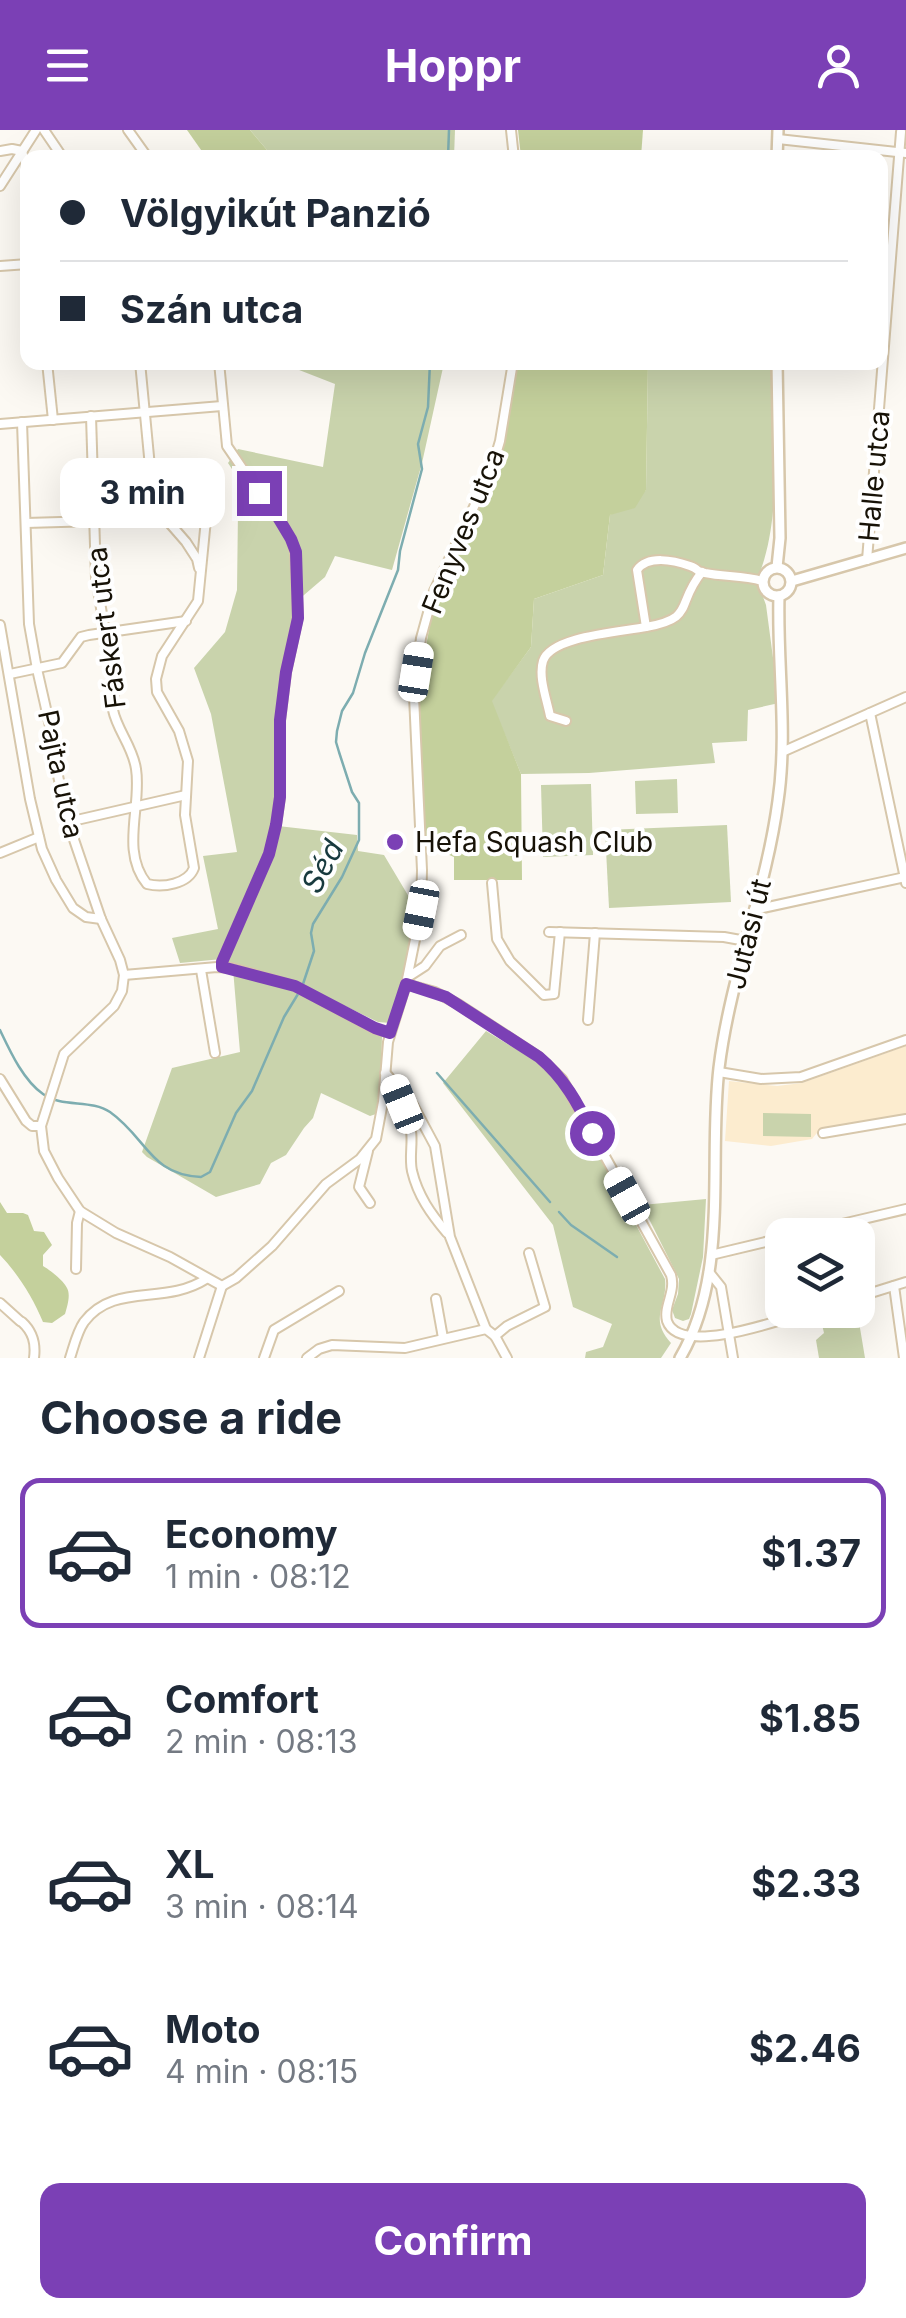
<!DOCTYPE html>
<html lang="en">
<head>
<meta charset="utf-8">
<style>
  :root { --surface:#fff; --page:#f6f6f7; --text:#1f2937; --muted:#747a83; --line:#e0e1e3; --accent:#7b40b5 }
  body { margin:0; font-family:Inter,sans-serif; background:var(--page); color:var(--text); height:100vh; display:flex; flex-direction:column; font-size:38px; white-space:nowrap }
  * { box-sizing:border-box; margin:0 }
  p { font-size:32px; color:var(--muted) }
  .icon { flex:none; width:55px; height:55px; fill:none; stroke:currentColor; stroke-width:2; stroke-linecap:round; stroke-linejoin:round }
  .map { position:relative; height:1228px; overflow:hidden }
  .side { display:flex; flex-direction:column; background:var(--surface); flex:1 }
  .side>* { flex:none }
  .top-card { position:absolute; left:20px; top:20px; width:868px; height:220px; border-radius:20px; box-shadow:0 10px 40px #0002; display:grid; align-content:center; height:220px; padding:0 40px; background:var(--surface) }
  .buttons { position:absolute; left:765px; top:1088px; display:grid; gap:20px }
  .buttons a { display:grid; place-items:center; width:110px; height:110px; border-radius:20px; background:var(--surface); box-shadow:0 10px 40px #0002; font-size:50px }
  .end { position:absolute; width:45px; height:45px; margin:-22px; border:12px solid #7b40b5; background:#fff; box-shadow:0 0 0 5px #fff }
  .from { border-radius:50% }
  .bubble { position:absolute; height:70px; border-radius:20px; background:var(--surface); box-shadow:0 10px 40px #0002; font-size:32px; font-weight:700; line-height:70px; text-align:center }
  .car { position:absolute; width:30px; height:60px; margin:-30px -15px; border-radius:12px; box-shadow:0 0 8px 2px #0007; background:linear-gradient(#fff 24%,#345 0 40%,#fff 0 76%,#345 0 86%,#fff 0) }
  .top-card b { display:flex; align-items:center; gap:35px; height:95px; font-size:38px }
  .top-card b+b { border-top:2px solid var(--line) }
  .top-card i { width:25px; height:25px; background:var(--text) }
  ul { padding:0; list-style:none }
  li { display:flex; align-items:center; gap:30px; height:150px; margin:0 20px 15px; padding:0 20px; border:5px solid transparent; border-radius:20px }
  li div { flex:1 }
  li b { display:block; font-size:38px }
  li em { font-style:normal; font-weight:700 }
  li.active { border-color:var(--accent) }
  li>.icon { width:90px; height:90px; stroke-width:1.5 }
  h2 { padding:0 40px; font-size:45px; line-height:120px }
  .cta { display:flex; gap:20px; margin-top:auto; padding:20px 40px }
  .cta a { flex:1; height:115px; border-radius:20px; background:var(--accent); color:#fff; font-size:40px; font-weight:700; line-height:115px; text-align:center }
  header { display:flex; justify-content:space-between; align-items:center; height:130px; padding:0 40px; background:var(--accent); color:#fff; font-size:45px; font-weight:700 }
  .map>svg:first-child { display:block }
  .built { fill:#fceccf }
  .green { fill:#c9d3ac }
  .forest { fill:#c4d09c }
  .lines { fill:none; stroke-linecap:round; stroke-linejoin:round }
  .stream { stroke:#7dadb0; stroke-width:2.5 }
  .minor-casing { stroke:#d7c7ab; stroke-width:12 }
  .tertiary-casing { stroke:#d7c7ab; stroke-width:14 }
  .minor { stroke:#fff; stroke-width:8 }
  .tertiary { stroke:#fff; stroke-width:9 }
  .route { stroke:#7b40b5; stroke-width:12 }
  .poi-dot { fill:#7b40b5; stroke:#fff; stroke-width:4 }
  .labels { text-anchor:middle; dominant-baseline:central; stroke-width:8; stroke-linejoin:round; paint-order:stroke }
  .street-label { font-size:28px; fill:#171207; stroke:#fff }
  .poi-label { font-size:28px; fill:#171207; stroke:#fff; text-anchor:start }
  .water-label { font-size:30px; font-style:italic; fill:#183a3e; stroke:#fff }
</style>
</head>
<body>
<header><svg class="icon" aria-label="menu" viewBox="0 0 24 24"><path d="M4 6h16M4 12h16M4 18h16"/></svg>Hoppr<svg class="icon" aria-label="person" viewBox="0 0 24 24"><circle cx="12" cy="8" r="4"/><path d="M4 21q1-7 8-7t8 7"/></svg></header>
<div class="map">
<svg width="906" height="1228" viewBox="0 0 906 1228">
  <rect width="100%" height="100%" fill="#fcf9f3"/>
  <!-- built -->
  <polygon class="built" points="906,916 906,985 821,998 812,1009 771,1016 725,1011 729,951 777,956 802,953"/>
  <!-- green -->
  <g class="green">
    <polygon points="250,0 455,0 454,27 273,27"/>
    <polygon points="298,233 444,233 422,333 392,440 335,426 325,447 297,471 297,482 284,544 278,696 357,705 358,721 384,725 412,772 414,782 402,854 390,893 378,892 345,876 340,884 382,906 381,946 376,984 370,986 321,963 313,988 304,998 286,1025 271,1033 260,1054 216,1067 147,1027 142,1022 172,938 240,922 233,839 222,829 180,833 172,808 218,799 203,726 237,722 211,584 194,538 225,502 237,460 238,380 261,383 228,333 238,319 323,337 335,254 294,238"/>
    <path d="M 648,233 L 771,233 C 773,301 784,386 757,450 L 766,475 L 779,573 L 748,580 L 747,611 L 712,613 L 715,633 L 589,643 L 521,644 L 491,571 L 531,517 L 534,469 L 603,445 L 610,385 L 646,360 Z"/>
    <polygon points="677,649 678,683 636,684 635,651"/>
    <polygon points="591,654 593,725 543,727 541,655"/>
    <polygon points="727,695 731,772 609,778 605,700"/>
    <path d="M 486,901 L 536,931 L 556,950 L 576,983 L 665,1149 C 668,1177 648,1187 671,1213 L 661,1228 L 585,1228 L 586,1222 L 603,1217 L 612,1194 L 573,1177 L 553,1095 L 443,953 Z"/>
    <polygon points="763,983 811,984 811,1007 763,1006"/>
    <polygon points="706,1069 703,1127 691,1184 689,1189 683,1191 675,1188 672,1180 678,1164 679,1149 642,1075"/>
    <polygon points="848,1180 857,1180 865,1228 819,1228 816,1210 824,1203 820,1186"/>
  </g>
  <!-- forest -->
  <g class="forest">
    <polygon points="187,0 250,0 273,27 206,27"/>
    <polygon points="518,0 643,0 641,27 521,27"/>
    <polygon points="516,233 648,233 646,360 635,378 610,385 603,445 534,469 531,517 492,571 521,644 522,750 454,750 454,727 424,714 419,680 419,555 434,472 485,358"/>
    <path d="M 0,1072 L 7,1083 L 23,1083 L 28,1085 L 34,1101 L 44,1102 L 52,1115 L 43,1125 L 43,1136 C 50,1140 64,1151 67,1158 C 71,1165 67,1177 65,1184 L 52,1193 L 43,1192 C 33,1168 19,1145 0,1125 Z"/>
  </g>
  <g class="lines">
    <!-- stream -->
    <g class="stream">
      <polyline points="448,28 449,0"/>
      <polyline points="302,857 314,821 311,803 313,794 342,747 359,710 359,673 352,662 339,622 336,612 337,601 342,581 353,563 365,523 398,440 400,421 422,339 418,314 428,277 430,232"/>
      <path d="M 0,900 C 10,921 23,950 43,964 C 62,978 91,969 110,982 C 147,1008 150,1045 201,1047 L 210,1042 L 236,983 L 252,961 L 284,887 L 298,864"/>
      <polyline points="437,943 550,1072"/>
      <polyline points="559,1082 571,1095 617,1127"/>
    </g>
    <defs>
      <g id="minor">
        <polyline points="44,0 63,28"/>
        <polyline points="128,0 148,28"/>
        <polyline points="511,0 514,28"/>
        <polyline points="778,9 906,23"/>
        <polyline points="0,21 12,19 22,21 28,44"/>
        <polyline points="0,56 36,0"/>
        <polyline points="0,136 28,134"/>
        <polyline points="47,232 53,290"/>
        <polyline points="140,232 152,358 166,389 186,412 197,429 199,438"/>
        <polyline points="219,232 227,316 259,363 273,379 291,409 295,422 298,487 286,542 280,591 280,667 276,695 269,724 222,832 223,837"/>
        <path d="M 91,286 L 96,448 L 104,496 C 110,504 115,546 115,557 C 115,565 111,572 113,580 C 117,600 133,617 136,639 C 142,676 120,721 147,754 C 163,758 188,754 194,738 L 185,685 L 188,631 L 179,601 L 157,562 L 156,549 L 162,526 L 198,471 L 208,369 L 206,359 L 184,357"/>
        <polyline points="22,292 29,494 37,539 54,614 57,641 68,692 101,789 120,830 124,845 122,861 114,876 64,924 41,996 44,1021 58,1048 80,1081 116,1103 170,1127 222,1156"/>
        <polyline points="0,294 222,276"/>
        <polyline points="26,393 166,389"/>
        <polyline points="867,430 901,2"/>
        <polyline points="0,495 30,669 42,719 56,750 73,778 86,787 101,789"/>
        <path d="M 646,497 C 696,488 675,475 702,442"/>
        <polyline points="10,544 62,533 81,507 89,505 186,491"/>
        <polyline points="870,583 906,753"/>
        <path d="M 566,591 L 550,586 C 547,570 538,547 543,531 C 551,506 621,502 646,497 L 637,440 C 648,425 673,430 690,436 C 701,440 693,440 705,443 C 724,447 744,445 762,451"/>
        <polyline points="782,622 906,567"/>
        <polyline points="68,692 186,665"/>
        <polyline points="0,723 39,707"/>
        <polyline points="492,753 497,809 510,831 544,865 554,864 560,802"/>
        <polyline points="754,780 905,747"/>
        <polyline points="549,802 724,807 746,811"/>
        <polyline points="201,840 215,923"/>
        <polyline points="124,845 217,837 232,838 295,856 375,899 390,903"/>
        <polyline points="408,847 425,836 440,816 461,805"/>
        <path d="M 406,854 L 435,862 L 458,874 L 539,927 L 562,949 L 671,1145 C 676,1162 663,1176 667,1191 C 680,1228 786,1188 813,1180"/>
        <polyline points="588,890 595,803"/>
        <polyline points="719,942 761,949 801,947 906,910"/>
        <path d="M 385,943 C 395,950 409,987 411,1001 C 413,1014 409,1027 412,1041 C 418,1066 431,1084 447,1103"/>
        <polyline points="0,949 26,991 32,996 41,996"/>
        <polyline points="413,975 435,1016 450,1107 486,1199"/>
        <polyline points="823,1003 906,989"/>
        <polyline points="368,1021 359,1057 370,1073"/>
        <polyline points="795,1105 906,1079"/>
        <polyline points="711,1125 782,1108"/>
        <polyline points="76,1139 77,1093 80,1081"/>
        <polyline points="709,1142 721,1157 733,1228"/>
        <polyline points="222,1156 236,1148 272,1116 326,1054 360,1029 376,1009 383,972 388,912 406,854 421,780 422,740 414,566 421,508 434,461 491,341 500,311 513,232"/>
        <polyline points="894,1156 904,1228"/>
        <polyline points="858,1167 906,1152"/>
        <polyline points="436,1169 443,1208"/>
        <polyline points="0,1173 20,1191"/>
        <path d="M 22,1192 C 33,1202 36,1213 34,1228"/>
        <polyline points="495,1206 507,1196 545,1177 529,1123"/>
        <polyline points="495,1206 507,1228"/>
        <path d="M 70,1228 C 74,1216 77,1202 84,1192 C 114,1152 164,1176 206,1149"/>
        <polyline points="199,1228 222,1156"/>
        <polyline points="264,1228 274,1200 339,1161"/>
        <polyline points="307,1228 319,1219 332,1215 405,1218 486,1199 495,1206"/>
      </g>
      <g id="tertiary">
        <polyline points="777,28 778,0"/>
        <polyline points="777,437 780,408 777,232"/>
        <circle cx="777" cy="452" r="14"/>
        <polyline points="792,451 906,418"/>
        <path d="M 680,1228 C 730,1143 708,1032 719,938 C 730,847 766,761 778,671 C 788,603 777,534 779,466"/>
      </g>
    </defs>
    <!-- minor casing -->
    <use href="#minor" class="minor-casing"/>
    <!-- tertiary casing -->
    <use href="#tertiary" class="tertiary-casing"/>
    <!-- minor -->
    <use href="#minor" class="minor"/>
    <!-- tertiary -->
    <use href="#tertiary" class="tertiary"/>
  </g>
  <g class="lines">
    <!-- route -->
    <path class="route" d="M 259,363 L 273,379 L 291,409 L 296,422 L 298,488 L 286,542 L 280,590 L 280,667 L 276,695 L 269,724 L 222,832 L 222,837 L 295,856 L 375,898 L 390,903 L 406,854 L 446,867 L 539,927 C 564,948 578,973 592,1003"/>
  </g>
  <!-- markers -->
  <circle class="poi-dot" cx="395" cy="712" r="10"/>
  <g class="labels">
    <!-- street labels -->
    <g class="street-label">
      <text transform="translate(874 346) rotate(-85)">Halle utca</text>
      <text transform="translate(463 401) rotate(-68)">Fenyves utca</text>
      <text transform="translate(106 498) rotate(-97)">Fáskert utca</text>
      <text transform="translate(61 644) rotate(78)">Pajta utca</text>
      <text transform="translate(748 804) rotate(-76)">Jutasi út</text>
    </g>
    <!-- poi labels -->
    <g class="poi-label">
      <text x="415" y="712">Hefa Squash Club</text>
    </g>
    <!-- water labels -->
    <g class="water-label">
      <text transform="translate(322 736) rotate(-62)">Séd</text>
    </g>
  </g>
</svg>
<div class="buttons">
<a><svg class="icon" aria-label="layers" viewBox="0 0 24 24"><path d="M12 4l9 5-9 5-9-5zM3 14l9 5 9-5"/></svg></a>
</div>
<i class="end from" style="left:592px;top:1003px"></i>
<i class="end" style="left:259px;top:363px"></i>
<div class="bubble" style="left:60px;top:328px;width:165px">3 min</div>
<i class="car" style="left:416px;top:542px;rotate:9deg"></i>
<i class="car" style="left:421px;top:780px;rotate:191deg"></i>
<i class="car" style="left:402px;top:974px;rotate:338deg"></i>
<i class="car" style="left:627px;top:1066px;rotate:331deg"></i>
<div class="top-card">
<b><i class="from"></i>Völgyikút Panzió</b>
<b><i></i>Szán utca</b>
</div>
</div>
<section class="side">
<h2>Choose a ride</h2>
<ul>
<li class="active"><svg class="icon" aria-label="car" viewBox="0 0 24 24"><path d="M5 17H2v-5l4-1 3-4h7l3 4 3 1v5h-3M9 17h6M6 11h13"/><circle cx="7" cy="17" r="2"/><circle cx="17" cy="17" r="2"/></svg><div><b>Economy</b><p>1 min · 08:12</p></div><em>$1.37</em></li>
<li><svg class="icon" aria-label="car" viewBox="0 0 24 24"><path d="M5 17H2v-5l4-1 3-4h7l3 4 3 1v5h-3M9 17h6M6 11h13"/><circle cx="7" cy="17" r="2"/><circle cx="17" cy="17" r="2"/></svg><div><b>Comfort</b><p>2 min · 08:13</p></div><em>$1.85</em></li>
<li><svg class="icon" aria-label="car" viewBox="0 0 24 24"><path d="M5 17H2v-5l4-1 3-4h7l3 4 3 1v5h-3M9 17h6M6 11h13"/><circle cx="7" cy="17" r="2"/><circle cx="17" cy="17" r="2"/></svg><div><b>XL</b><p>3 min · 08:14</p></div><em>$2.33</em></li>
<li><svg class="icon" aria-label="car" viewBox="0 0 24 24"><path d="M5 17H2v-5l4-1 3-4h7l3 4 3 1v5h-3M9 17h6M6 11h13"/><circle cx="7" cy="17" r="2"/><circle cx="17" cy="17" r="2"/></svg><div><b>Moto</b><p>4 min · 08:15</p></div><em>$2.46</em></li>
</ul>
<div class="cta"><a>Confirm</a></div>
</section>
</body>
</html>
